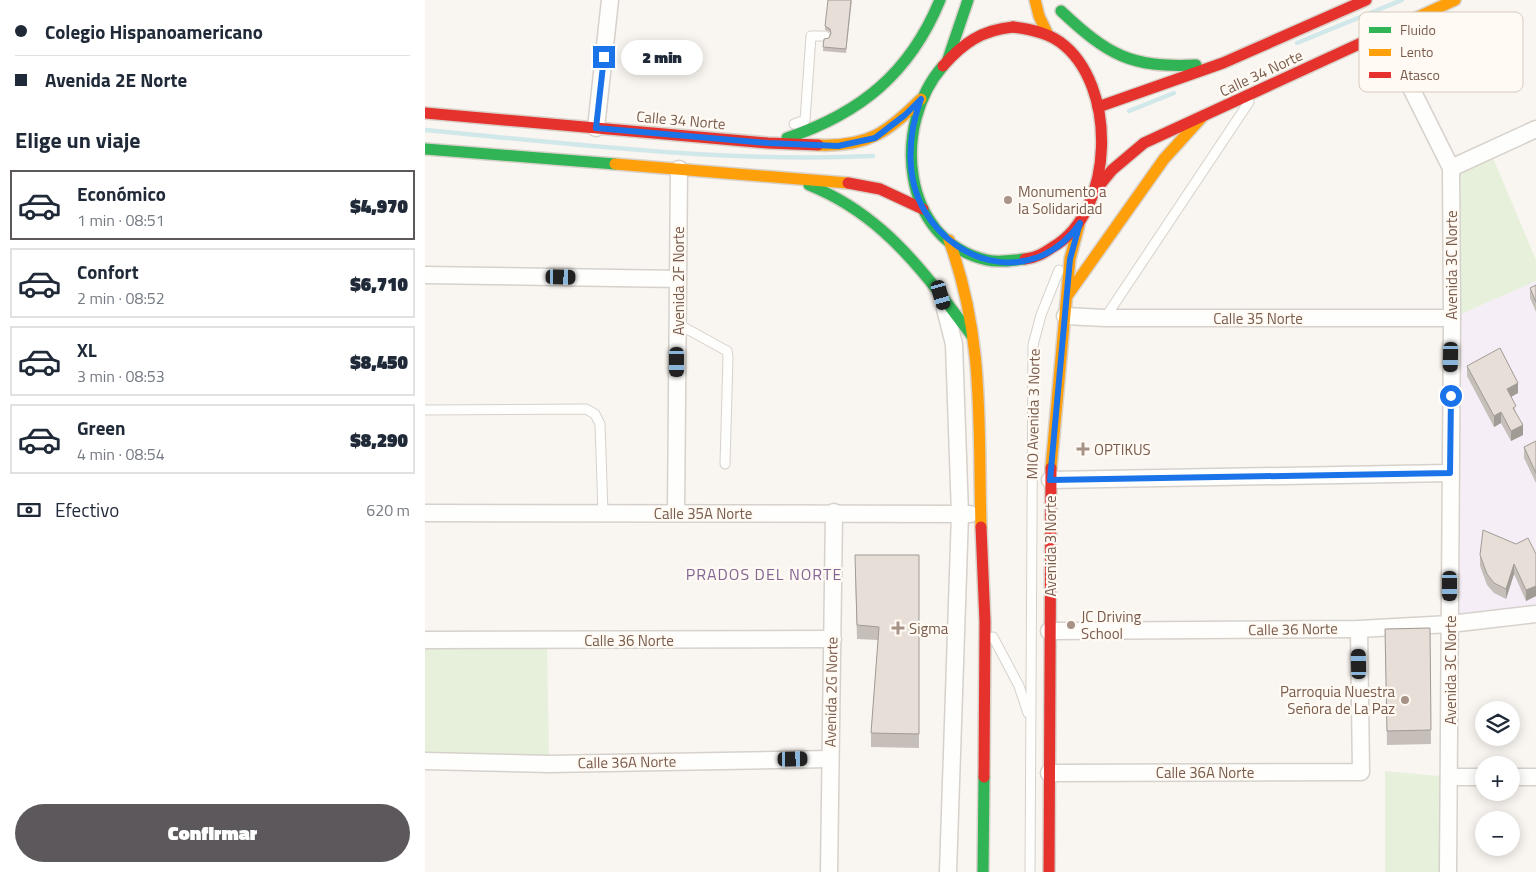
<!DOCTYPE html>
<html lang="es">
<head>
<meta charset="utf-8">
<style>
  :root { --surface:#fff; --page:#f6f6f7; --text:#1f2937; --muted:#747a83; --line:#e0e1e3; --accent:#5c585b }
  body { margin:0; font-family:"Titillium Web",sans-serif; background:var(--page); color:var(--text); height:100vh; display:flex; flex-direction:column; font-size:19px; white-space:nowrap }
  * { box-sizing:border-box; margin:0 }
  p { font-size:16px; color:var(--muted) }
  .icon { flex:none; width:28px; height:28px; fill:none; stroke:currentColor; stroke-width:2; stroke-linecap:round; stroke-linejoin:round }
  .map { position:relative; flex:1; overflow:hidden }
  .sheet { display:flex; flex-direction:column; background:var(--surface); width:425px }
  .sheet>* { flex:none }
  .top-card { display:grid; align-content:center; height:110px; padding:0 15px; background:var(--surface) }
  .buttons { position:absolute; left:1050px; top:701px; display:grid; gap:10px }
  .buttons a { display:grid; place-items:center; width:45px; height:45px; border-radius:50%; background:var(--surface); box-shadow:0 2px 12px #0003; font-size:25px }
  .end { position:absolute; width:22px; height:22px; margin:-11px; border:6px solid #1a73e8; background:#fff; box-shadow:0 0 0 2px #fff }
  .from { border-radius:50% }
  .bubble { position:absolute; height:35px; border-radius:18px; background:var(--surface); box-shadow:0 2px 12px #0003; font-size:16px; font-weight:800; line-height:35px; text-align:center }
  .car { position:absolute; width:15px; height:30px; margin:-15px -8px; border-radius:6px; box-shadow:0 0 4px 1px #0007; background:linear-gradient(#222 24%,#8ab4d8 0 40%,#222 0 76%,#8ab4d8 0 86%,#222 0) }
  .top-card b { display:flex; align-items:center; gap:18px; height:48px; font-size:19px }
  .top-card b+b { border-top:1px solid var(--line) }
  .top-card i { width:12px; height:12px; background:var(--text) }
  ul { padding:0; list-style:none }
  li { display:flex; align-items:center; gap:15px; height:70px; margin:0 10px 8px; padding:0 5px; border:2px solid var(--line); border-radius:0px }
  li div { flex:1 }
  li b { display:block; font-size:19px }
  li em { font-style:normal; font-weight:800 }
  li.current { border-color:var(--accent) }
  li>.icon { width:45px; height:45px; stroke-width:1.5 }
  h2 { padding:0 15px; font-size:22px; line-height:60px }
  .pay { display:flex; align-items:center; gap:12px; height:55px; padding:0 15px; font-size:19px }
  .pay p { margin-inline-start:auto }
  .primary-button { display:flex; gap:10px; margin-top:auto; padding:10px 15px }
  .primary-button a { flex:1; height:58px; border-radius:30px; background:var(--accent); color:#fff; font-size:20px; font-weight:800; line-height:58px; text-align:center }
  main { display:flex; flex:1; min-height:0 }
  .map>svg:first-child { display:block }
  .education { fill:#f6eef6 }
  .green { fill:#e7f0db }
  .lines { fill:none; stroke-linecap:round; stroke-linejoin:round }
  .stream { stroke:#d0e8ea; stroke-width:4.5 }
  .lane-casing { stroke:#d7d1cb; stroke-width:11 }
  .street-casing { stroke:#d7d1cb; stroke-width:19 }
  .fast-casing { stroke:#d9d2cb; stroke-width:14 }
  .slow-casing { stroke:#d9d2cb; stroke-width:14 }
  .jam-casing { stroke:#d9d2cb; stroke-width:14 }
  .lane { stroke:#fefefd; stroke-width:9 }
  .street { stroke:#fefefd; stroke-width:16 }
  .fast { stroke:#30b455; stroke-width:11 }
  .slow { stroke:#ff9f0a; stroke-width:11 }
  .jam { stroke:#e5322d; stroke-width:11 }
  .wall { fill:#c6bfb9 }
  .shaded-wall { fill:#a19b96 }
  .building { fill:#e6ded7; stroke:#a19b96 }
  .route { stroke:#1a73e8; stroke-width:6 }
  .poi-dot { fill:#a69286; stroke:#fffaf3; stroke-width:2 }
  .labels { text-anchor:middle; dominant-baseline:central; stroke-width:4.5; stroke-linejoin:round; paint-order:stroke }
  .street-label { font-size:15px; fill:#7a5c4d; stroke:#fffaf3 }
  .poi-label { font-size:15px; fill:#7a5c4d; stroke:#fffaf3; text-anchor:start }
  .neighbourhood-label { font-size:16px; letter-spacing:1px; fill:#846695; stroke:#fffaf3 }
  .key { fill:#fffaf3; stroke:#d7cbc1; stroke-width:1 }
  .key-label { font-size:14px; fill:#7a5c4d }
</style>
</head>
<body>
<main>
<section class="sheet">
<div class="top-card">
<b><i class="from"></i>Colegio Hispanoamericano</b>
<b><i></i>Avenida 2E Norte</b>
</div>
<h2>Elige un viaje</h2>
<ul>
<li class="current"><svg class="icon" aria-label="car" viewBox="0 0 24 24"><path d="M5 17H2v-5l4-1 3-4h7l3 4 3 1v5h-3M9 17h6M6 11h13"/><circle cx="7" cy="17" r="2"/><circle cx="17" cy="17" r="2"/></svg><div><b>Económico</b><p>1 min · 08:51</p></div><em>$4,970</em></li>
<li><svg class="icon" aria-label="car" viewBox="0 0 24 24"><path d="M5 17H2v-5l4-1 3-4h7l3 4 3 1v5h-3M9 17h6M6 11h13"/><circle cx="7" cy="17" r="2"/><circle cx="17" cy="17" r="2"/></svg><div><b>Confort</b><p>2 min · 08:52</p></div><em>$6,710</em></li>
<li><svg class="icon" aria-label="car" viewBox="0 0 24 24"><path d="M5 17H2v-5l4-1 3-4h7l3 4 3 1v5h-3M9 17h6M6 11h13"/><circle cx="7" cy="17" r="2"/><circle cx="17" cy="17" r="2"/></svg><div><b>XL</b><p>3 min · 08:53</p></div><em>$8,450</em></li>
<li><svg class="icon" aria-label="car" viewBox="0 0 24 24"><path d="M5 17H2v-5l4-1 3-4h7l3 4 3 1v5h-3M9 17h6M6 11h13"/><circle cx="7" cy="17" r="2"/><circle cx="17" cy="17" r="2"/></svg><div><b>Green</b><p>4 min · 08:54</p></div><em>$8,290</em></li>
</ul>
<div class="pay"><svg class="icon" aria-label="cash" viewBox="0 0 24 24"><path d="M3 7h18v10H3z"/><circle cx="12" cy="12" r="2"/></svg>Efectivo<p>620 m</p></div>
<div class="primary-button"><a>Confirmar</a></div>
</section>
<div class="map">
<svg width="1111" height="872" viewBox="0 0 1111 872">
  <rect width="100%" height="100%" fill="#f9f5f0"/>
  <!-- education -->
  <polygon class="education" points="1111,281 1111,614 1025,624 1027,318"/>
  <!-- green -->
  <g class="green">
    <polygon points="1065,151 1111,260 1111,281 1027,318 1026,168"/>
    <polygon points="0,640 122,640 124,764 0,761"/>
    <polygon points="960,771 1024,777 1023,872 960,872"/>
  </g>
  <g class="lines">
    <!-- stream -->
    <g class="stream">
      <polyline points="872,43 977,0"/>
      <polyline points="704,111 749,93"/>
      <path d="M 0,130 C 149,144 299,163 448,156"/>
    </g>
    <defs>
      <g id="lane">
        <polyline points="369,124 380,120 386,36 400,36"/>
        <polyline points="680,318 824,102"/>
        <polyline points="253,324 302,351 303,357 300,464"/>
        <polyline points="0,410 161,409 170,414 175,424 178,513"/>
        <polyline points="568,637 594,686 603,713"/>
        <polyline points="605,872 608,345 616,315 634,270"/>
      </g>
      <g id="street">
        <polyline points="959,34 1026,168 1027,318 1023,872"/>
        <polyline points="171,128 185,0"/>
        <polyline points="1026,168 1111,129"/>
        <polyline points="0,275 253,279"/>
        <polyline points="520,309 529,344 535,514 523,872"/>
        <polyline points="640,316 680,318 1027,318"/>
        <polyline points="625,480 1025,473"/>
        <polyline points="0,513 545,514"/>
        <polyline points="251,513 254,169"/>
        <polyline points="624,631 934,629 1025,624 1111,614"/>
        <polyline points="0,640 408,639"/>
        <polyline points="0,761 124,764 405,759"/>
        <polyline points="624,773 936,772 934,629"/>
        <polyline points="1024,777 1059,777"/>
        <polyline points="1086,777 1111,777"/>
        <polyline points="404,872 409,512"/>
      </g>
      <g id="fast">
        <path d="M 636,11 C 683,55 705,68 771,65"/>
        <polyline points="523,59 543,0"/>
        <path d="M 518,66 C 467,124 475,240 562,260 C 575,263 588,260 600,259"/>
        <path d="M 362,138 C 436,113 485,73 515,0"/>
        <polyline points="0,149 190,164"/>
        <path d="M 384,185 C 441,208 479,247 516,295"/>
        <polyline points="516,295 547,336"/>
        <polyline points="558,872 559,777"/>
      </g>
      <g id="slow">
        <polyline points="610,0 614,16 623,35"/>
        <polyline points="945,39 1030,0"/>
        <path d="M 393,145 C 443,147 462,133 496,99"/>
        <polyline points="190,164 423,183"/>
        <path d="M 524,240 C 560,339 553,425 556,527"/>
        <polyline points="642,296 739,159 778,116"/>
        <polyline points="626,468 645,259 654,225"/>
      </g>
      <g id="jam">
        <path d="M 588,27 C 604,29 621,32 635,42 C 693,84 690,211 628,247 C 619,253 611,258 600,259"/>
        <path d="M 518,66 C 538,43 557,30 588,27"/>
        <polyline points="673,107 798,63 941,0"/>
        <polyline points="0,113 343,143 393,145"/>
        <polyline points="423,183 455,189 498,209"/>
        <polyline points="669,192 687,170 719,143 945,39"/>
        <polyline points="556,527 560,622 559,777"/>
        <polyline points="624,872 626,468"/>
      </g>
    </defs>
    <!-- lane casing -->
    <use href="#lane" class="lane-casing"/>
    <!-- street casing -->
    <use href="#street" class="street-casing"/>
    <!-- fast casing -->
    <use href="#fast" class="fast-casing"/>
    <!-- slow casing -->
    <use href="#slow" class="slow-casing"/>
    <!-- jam casing -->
    <use href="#jam" class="jam-casing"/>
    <!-- lane -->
    <use href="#lane" class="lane"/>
    <!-- street -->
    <use href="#street" class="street"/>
    <!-- fast -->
    <use href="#fast" class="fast"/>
    <!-- slow -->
    <use href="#slow" class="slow"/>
    <!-- jam -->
    <use href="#jam" class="jam"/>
  </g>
  <!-- wall -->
  <g class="wall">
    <polygon points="427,0 421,53 398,51 399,39 404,38 406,34 405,32 400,30 400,26"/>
    <polygon points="1111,285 1111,312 1105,298 1105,288"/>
    <polygon points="1042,366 1093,393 1086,397 1098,435 1086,441 1076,423 1069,427 1042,376"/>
    <polygon points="1111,441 1111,483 1099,458 1099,447"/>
    <polygon points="1111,554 1111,596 1101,601 1089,574 1081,599 1069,593 1062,585 1055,566 1055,555"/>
    <polygon points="494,555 494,748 446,747 446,733 453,640 432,639 430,569"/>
    <polygon points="1005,628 1006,744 962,745 960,629"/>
  </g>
  <!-- shaded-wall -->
  <g class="shaded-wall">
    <polygon points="1093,383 1093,393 1082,399 1082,389"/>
    <polygon points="1076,412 1076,423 1069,427 1069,416"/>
    <polygon points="1098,425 1098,435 1086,441 1086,431"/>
    <polygon points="1089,564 1089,574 1081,599 1081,589"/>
    <polygon points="1111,586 1111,596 1101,601 1101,590"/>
  </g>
  <!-- building -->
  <g class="building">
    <polygon points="403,0 426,0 421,49 398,47 399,39 404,38 406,33 405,29 400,26"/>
    <polygon points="1111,285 1111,302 1105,288"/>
    <polygon points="1075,348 1093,383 1082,389 1091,406 1088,408 1098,425 1086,431 1076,412 1069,416 1042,366"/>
    <polygon points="1111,441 1111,473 1099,447"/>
    <polygon points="1058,530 1091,544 1103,538 1111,554 1111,586 1101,590 1089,564 1081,589 1069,583 1062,574 1055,555"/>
    <polygon points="430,555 494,555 494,734 446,733 454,627 432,625"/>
    <polygon points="1005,628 1006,730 962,731 960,629"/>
  </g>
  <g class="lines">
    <!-- route -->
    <path class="route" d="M 179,57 L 171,128 L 343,143 L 413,146 L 450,138 L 480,115 L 496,99 C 483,134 480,176 499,210 C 534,270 613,284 655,223 L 645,259 L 625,480 L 1025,473 L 1026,396"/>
  </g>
  <!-- markers -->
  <g class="poi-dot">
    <circle cx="583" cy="200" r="5"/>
    <path d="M655.5 441.5h5v5h5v5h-5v5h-5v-5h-5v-5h5z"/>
    <circle cx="646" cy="625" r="5"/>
    <path d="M470.5 620.5h5v5h5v5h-5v5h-5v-5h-5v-5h5z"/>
    <circle cx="980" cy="700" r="5"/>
  </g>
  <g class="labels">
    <!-- street labels -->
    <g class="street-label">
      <text transform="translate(836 73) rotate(-25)">Calle 34 Norte</text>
      <text transform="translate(256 120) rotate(5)">Calle 34 Norte</text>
      <text transform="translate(1026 265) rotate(-90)">Avenida 3C Norte</text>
      <text transform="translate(253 281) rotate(-90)">Avenida 2F Norte</text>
      <text x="833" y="318">Calle 35 Norte</text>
      <text transform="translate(608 414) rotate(-89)">MIO Avenida 3 Norte</text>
      <text x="278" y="513">Calle 35A Norte</text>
      <text transform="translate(625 546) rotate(-90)">Avenida 3 Norte</text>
      <text transform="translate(868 629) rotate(-1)">Calle 36 Norte</text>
      <text x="204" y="640">Calle 36 Norte</text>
      <text transform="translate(1025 670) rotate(-90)">Avenida 3C Norte</text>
      <text transform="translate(406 692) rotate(-89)">Avenida 2G Norte</text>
      <text transform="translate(202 762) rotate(-1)">Calle 36A Norte</text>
      <text x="780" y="772">Calle 36A Norte</text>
    </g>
    <!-- poi labels -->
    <g class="poi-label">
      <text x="593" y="191">Monumento a<tspan x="593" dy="17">la Solidaridad</tspan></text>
      <text x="669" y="449">OPTIKUS</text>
      <text x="656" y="616">JC Driving<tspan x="656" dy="17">School</tspan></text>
      <text x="484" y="628">Sigma</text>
      <text x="970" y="691" text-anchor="end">Parroquia Nuestra<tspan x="970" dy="17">Señora de La Paz</tspan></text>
    </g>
    <!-- neighbourhood labels -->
    <g class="neighbourhood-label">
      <text x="339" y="574">PRADOS DEL NORTE</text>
    </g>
  </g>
  <!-- legend -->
  <rect x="934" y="12" width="164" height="80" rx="8" class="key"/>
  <rect x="944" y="27" width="22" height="6" fill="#30b455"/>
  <rect x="944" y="49" width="22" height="7" fill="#ff9f0a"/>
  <rect x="944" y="72" width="22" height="6" fill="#e5322d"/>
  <g class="key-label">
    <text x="975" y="35">Fluido</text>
    <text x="975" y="57">Lento</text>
    <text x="975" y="80">Atasco</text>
  </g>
</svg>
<div class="buttons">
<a><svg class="icon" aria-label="layers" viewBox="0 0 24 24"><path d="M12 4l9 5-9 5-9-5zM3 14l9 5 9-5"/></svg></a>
<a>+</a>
<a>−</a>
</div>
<i class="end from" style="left:1026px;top:396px"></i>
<i class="end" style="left:179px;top:57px"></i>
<div class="bubble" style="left:196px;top:40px;width:82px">2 min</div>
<i class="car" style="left:136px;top:277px;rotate:91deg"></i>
<i class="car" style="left:516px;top:295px;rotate:164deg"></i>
<i class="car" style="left:1026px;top:357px;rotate:181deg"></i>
<i class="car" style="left:252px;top:362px;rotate:180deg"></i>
<i class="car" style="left:1025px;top:586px;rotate:180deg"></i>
<i class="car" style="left:934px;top:664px;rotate:359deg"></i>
<i class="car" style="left:368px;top:759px;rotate:89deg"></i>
</div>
</main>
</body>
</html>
